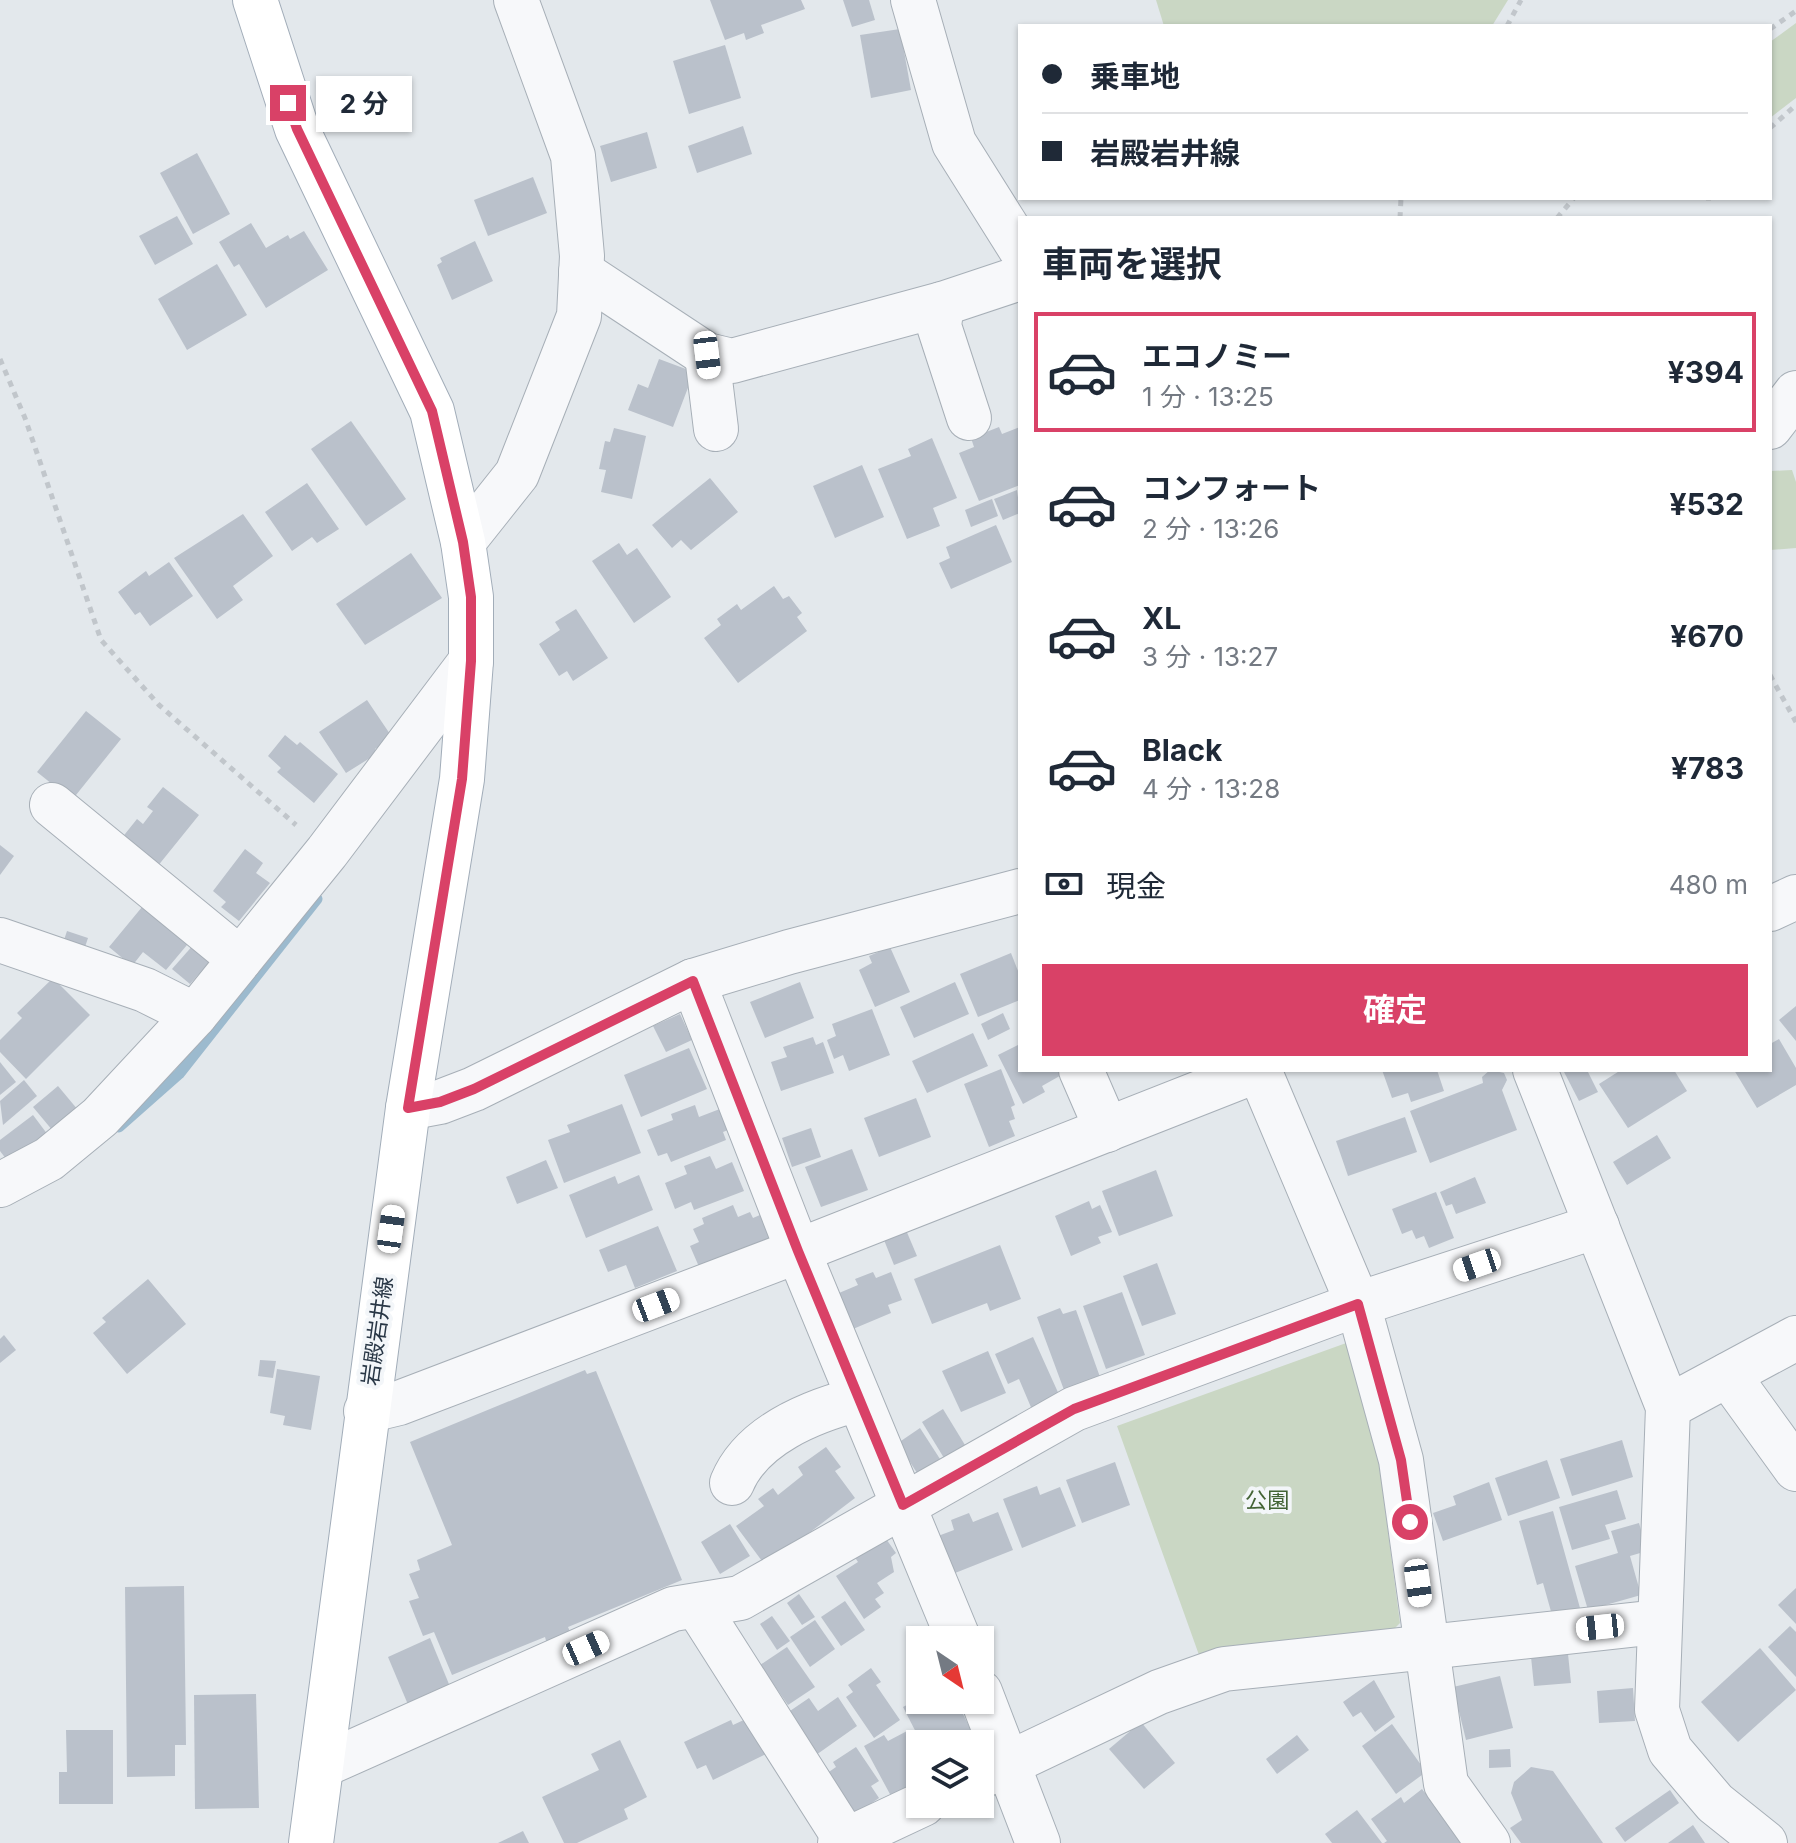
<!DOCTYPE html>
<html lang="ja">
<head>
<meta charset="utf-8">
<style>
  :root { --surface:#fff; --page:#f2f2f3; --text:#1f2937; --muted:#747a83; --line:#e0e1e3; --accent:#d94167 }
  body { margin:0; font-family:Inter,"Noto Sans JP",sans-serif; background:var(--page); color:var(--text); height:100vh; display:flex; flex-direction:column; font-size:30px; white-space:nowrap }
  * { box-sizing:border-box; margin:0 }
  p { font-size:26px; color:var(--muted) }
  .icon { flex:none; width:44px; height:44px; fill:none; stroke:currentColor; stroke-width:2; stroke-linecap:round; stroke-linejoin:round }
  .map { position:relative; flex:1; overflow:hidden }
  .panel { position:absolute; left:1018px; top:216px; width:754px; height:856px; display:flex; flex-direction:column; background:var(--surface); border-radius:0px; box-shadow:0 2px 6px #0004 }
  .panel>* { flex:none }
  .top-card { position:absolute; left:1018px; top:24px; width:754px; height:176px; border-radius:0px; box-shadow:0 2px 6px #0004; display:grid; align-content:center; height:176px; padding:0 24px; background:var(--surface) }
  .needle { width:52px; rotate:145deg }
  .fabs { position:absolute; left:906px; top:1626px; display:grid; gap:16px }
  .fabs a { display:grid; place-items:center; width:88px; height:88px; border-radius:0px; background:var(--surface); box-shadow:0 2px 6px #0004; font-size:40px }
  .end { position:absolute; width:36px; height:36px; margin:-18px; border:10px solid #d94167; background:#fff; box-shadow:0 0 0 4px #fff }
  .from { border-radius:50% }
  .bubble { position:absolute; height:56px; border-radius:0px; background:var(--surface); box-shadow:0 2px 6px #0004; font-size:26px; font-weight:700; line-height:56px; text-align:center }
  .car { position:absolute; width:24px; height:48px; margin:-24px -12px; border-radius:10px; box-shadow:0 0 6px 2px #0007; background:linear-gradient(#fff 24%,#345 0 40%,#fff 0 76%,#345 0 86%,#fff 0) }
  .top-card b { display:flex; align-items:center; gap:28px; height:76px; font-size:30px }
  .top-card b+b { border-top:2px solid var(--line) }
  .top-card i { width:20px; height:20px; background:var(--text) }
  ul { padding:0; list-style:none }
  li { display:flex; align-items:center; gap:24px; height:120px; margin:0 16px 12px; padding:0 8px; border:4px solid transparent; border-radius:0px }
  li div { flex:1 }
  li b { display:block; font-size:30px }
  li em { font-style:normal; font-weight:700 }
  li.current { border-color:var(--accent) }
  li>.icon { width:72px; height:72px; stroke-width:1.5 }
  h2 { padding:0 24px; font-size:36px; line-height:96px }
  .pay { display:flex; align-items:center; gap:20px; height:88px; padding:0 24px; font-size:30px }
  .pay p { margin-inline-start:auto }
  .cta { display:flex; gap:16px; margin-top:auto; padding:16px 24px }
  .cta a { flex:1; height:92px; border-radius:0px; background:var(--accent); color:#fff; font-size:32px; font-weight:700; line-height:92px; text-align:center }
  .map>svg:first-child { display:block }
  .green { fill:#cad7c4 }
  .lines { fill:none; stroke-linecap:round; stroke-linejoin:round }
  .stream { stroke:#9cbace; stroke-width:11 }
  .building { fill:#bac1cb }
  .minor-casing { stroke:#a7afb7; stroke-width:46 }
  .major-casing { stroke:#a2adb9; stroke-width:46 }
  .path { stroke:#c1c6cb; stroke-width:5; stroke-dasharray:6 6; stroke-linecap:butt }
  .minor { stroke:#f7f8fa; stroke-width:44 }
  .major { stroke:#fff; stroke-width:44 }
  .route { stroke:#d94167; stroke-width:10 }
  .labels { text-anchor:middle; dominant-baseline:central; stroke-width:8; stroke-linejoin:round; paint-order:stroke }
  .street-label { font-size:22px; fill:#293746; stroke:#f3f6f9 }
  .park-label { font-size:22px; fill:#436335; stroke:#f3f6f9 }
</style>
</head>
<body>
<div class="map">
<svg width="1796" height="1843" viewBox="0 0 1796 1843">
  <rect width="100%" height="100%" fill="#e3e8ec"/>
  <!-- green -->
  <g class="green">
    <polygon points="1156,0 1508,0 1492,26 1164,26"/>
    <polygon points="1796,23 1796,98 1770,118 1770,42"/>
    <polygon points="1792,470 1796,482 1796,548 1770,550 1770,471"/>
    <polygon points="1349,1342 1378,1455 1400,1623 1388,1635 1272,1641 1199,1655 1117,1426"/>
  </g>
  <g class="lines">
    <!-- stream -->
    <polyline class="stream" points="119,1127 179,1074 317,899"/>
  </g>
  <!-- building -->
  <g class="building">
    <polygon points="710,0 801,0 805,9 761,25 764,33 746,40 744,33 725,40"/>
    <polygon points="843,0 869,0 875,20 852,27"/>
    <polygon points="900,29 911,90 871,98 860,35"/>
    <polygon points="725,45 741,98 689,114 673,61"/>
    <polygon points="743,126 752,154 697,173 688,146"/>
    <polygon points="647,132 657,168 611,182 600,146"/>
    <polygon points="197,153 230,214 193,234 160,173"/>
    <polygon points="533,177 547,213 488,236 474,200"/>
    <polygon points="177,216 193,244 155,265 139,236"/>
    <polygon points="251,223 266,248 288,235 290,239 304,231 328,270 266,308 239,264 234,267 219,242"/>
    <polygon points="475,241 493,281 452,300 437,265 442,262 440,258"/>
    <polygon points="217,264 247,315 187,350 158,299"/>
    <polygon points="659,359 694,372 673,427 628,410 638,384 648,388"/>
    <polygon points="351,421 406,499 366,526 311,449"/>
    <polygon points="999,427 1002,434 1020,427 1020,485 979,501 959,453 974,447 971,438"/>
    <polygon points="614,428 646,436 632,499 601,492 606,470 599,469 605,441 610,442"/>
    <polygon points="932,438 957,498 933,508 940,526 907,539 878,469 911,456 908,449"/>
    <polygon points="862,465 884,517 835,538 813,486"/>
    <polygon points="710,478 738,512 691,550 681,540 672,548 652,525"/>
    <polygon points="307,483 339,529 317,543 312,537 292,551 265,512"/>
    <polygon points="1017,490 1020,513 1003,520 994,499"/>
    <polygon points="992,499 998,516 971,527 965,510"/>
    <polygon points="243,514 273,556 233,586 243,600 217,619 174,558"/>
    <polygon points="996,525 1012,562 951,589 939,563 950,558 946,547"/>
    <polygon points="619,543 627,555 637,548 671,597 634,623 592,561"/>
    <polygon points="411,553 442,598 365,645 336,604"/>
    <polygon points="169,562 193,596 150,626 140,612 135,615 118,592 146,571 149,576"/>
    <polygon points="774,586 783,599 789,596 802,613 797,617 807,631 738,683 704,638 721,625 717,619 737,604 741,610"/>
    <polygon points="576,609 608,658 573,681 567,671 559,676 539,644 560,630 555,622"/>
    <polygon points="367,700 392,737 375,749 378,753 346,773 319,732"/>
    <polygon points="86,711 121,739 72,800 37,772"/>
    <polygon points="285,735 297,745 300,742 338,774 314,803 277,772 281,768 268,756"/>
    <polygon points="163,787 199,815 157,867 121,839 137,819 143,824 153,811 147,807"/>
    <polygon points="0,845 14,856 0,875"/>
    <polygon points="245,849 263,863 256,873 270,883 239,921 221,907 226,902 213,891"/>
    <polygon points="147,901 192,939 166,970 143,952 132,966 109,947"/>
    <polygon points="67,931 88,938 83,953 62,946"/>
    <polygon points="195,943 213,958 190,984 172,969"/>
    <polygon points="890,947 910,992 875,1007 859,970 872,963 869,956"/>
    <polygon points="1011,953 1020,976 1020,1000 978,1017 960,974"/>
    <polygon points="53,978 90,1015 26,1079 0,1052 0,1040 22,1018 17,1013"/>
    <polygon points="800,982 814,1018 765,1038 750,1002"/>
    <polygon points="955,982 969,1014 914,1038 900,1007"/>
    <polygon points="1796,1006 1796,1041 1779,1020"/>
    <polygon points="872,1009 890,1055 849,1071 843,1055 834,1059 827,1040 836,1036 832,1024"/>
    <polygon points="1003,1013 1010,1029 988,1040 981,1024"/>
    <polygon points="680,1014 692,1040 666,1052 653,1026"/>
    <polygon points="973,1033 988,1066 927,1093 912,1061"/>
    <polygon points="813,1037 816,1045 823,1042 834,1073 781,1091 771,1062 787,1057 783,1047"/>
    <polygon points="1779,1039 1796,1068 1796,1085 1757,1108 1734,1070 1770,1070 1770,1044"/>
    <polygon points="1020,1044 1020,1070 1063,1070 1065,1073 1042,1086 1045,1092 1023,1104 998,1055"/>
    <polygon points="689,1048 707,1089 641,1117 624,1075"/>
    <polygon points="0,1062 16,1082 0,1095"/>
    <polygon points="1001,1069 1015,1105 1011,1107 1015,1119 1009,1121 1015,1136 989,1147 964,1084"/>
    <polygon points="1382,1070 1437,1070 1444,1091 1411,1102 1408,1093 1392,1098"/>
    <polygon points="1490,1070 1504,1073 1507,1080 1502,1090 1517,1130 1430,1163 1410,1111 1483,1083 1482,1077"/>
    <polygon points="1563,1070 1587,1070 1598,1092 1579,1101"/>
    <polygon points="1621,1070 1674,1070 1687,1091 1628,1128 1599,1084"/>
    <polygon points="24,1080 37,1096 3,1125 0,1101"/>
    <polygon points="58,1086 78,1110 53,1131 33,1107"/>
    <polygon points="916,1098 931,1137 879,1157 864,1118"/>
    <polygon points="622,1104 641,1153 564,1183 548,1140 570,1132 567,1125"/>
    <polygon points="695,1105 699,1117 725,1107 733,1128 723,1132 726,1140 671,1162 667,1153 658,1156 647,1130 673,1120 671,1114"/>
    <polygon points="33,1115 51,1139 13,1168 0,1151 0,1140"/>
    <polygon points="1405,1117 1417,1152 1348,1176 1336,1141"/>
    <polygon points="811,1128 821,1157 792,1167 782,1138"/>
    <polygon points="1657,1135 1671,1158 1627,1185 1613,1162"/>
    <polygon points="852,1149 868,1190 821,1207 805,1167"/>
    <polygon points="710,1156 716,1169 732,1162 744,1191 694,1210 691,1202 675,1209 665,1183 687,1174 684,1166"/>
    <polygon points="546,1160 558,1188 517,1204 506,1177"/>
    <polygon points="1156,1170 1173,1216 1119,1236 1102,1191"/>
    <polygon points="639,1175 653,1210 586,1238 569,1195 615,1176 618,1184"/>
    <polygon points="1475,1177 1486,1203 1456,1214 1452,1204 1446,1206 1440,1192"/>
    <polygon points="1436,1192 1454,1238 1429,1248 1424,1236 1416,1239 1412,1230 1402,1234 1392,1209"/>
    <polygon points="1089,1201 1092,1209 1100,1205 1112,1232 1098,1237 1101,1243 1071,1256 1055,1216"/>
    <polygon points="733,1205 738,1217 750,1212 753,1218 760,1215 770,1239 700,1269 690,1246 699,1242 693,1229 704,1224 702,1218"/>
    <polygon points="658,1226 677,1271 635,1288 626,1265 608,1272 599,1250"/>
    <polygon points="906,1230 917,1256 894,1265 884,1240"/>
    <polygon points="1000,1245 1021,1299 990,1311 987,1303 932,1324 914,1279"/>
    <polygon points="1157,1263 1176,1314 1142,1326 1123,1276"/>
    <polygon points="873,1272 876,1278 891,1272 902,1300 888,1305 891,1313 853,1329 839,1293 858,1285 855,1279"/>
    <polygon points="148,1279 186,1324 127,1374 93,1333 106,1322 102,1318"/>
    <polygon points="1122,1292 1145,1355 1106,1369 1083,1306"/>
    <polygon points="1060,1308 1063,1314 1076,1310 1100,1377 1064,1390 1037,1317"/>
    <polygon points="4,1335 16,1350 0,1363 0,1339"/>
    <polygon points="1033,1337 1061,1399 1033,1412 1019,1379 1008,1384 995,1354"/>
    <polygon points="988,1351 1006,1393 961,1412 942,1371"/>
    <polygon points="260,1360 276,1361 273,1378 258,1376"/>
    <polygon points="277,1369 320,1376 311,1430 283,1425 285,1416 270,1413"/>
    <polygon points="585,1370 587,1374 596,1371 682,1580 568,1627 571,1634 547,1644 545,1637 452,1675 434,1632 423,1636 409,1601 419,1598 409,1574 420,1570 417,1560 452,1545 410,1442"/>
    <polygon points="943,1409 965,1445 944,1458 922,1422"/>
    <polygon points="920,1428 940,1459 917,1473 898,1443"/>
    <polygon points="1622,1440 1633,1477 1572,1496 1560,1459"/>
    <polygon points="826,1447 841,1467 835,1471 855,1498 809,1533 813,1539 765,1565 736,1526 764,1506 758,1499 773,1488 778,1495 803,1475 798,1467"/>
    <polygon points="1547,1460 1560,1498 1508,1516 1495,1478"/>
    <polygon points="1115,1462 1130,1505 1082,1523 1066,1480"/>
    <polygon points="1489,1482 1502,1520 1443,1541 1433,1513 1456,1505 1453,1496"/>
    <polygon points="1037,1486 1040,1495 1060,1487 1076,1526 1022,1548 1003,1499"/>
    <polygon points="1617,1490 1626,1519 1605,1525 1610,1539 1572,1550 1559,1507"/>
    <polygon points="1553,1511 1580,1608 1552,1615 1543,1583 1537,1585 1519,1521"/>
    <polygon points="998,1512 1013,1550 945,1577 930,1539 954,1530 951,1520 969,1513 973,1522"/>
    <polygon points="1639,1523 1647,1551 1630,1556 1641,1595 1588,1610 1575,1566 1618,1553 1611,1531"/>
    <polygon points="730,1524 750,1556 720,1574 701,1542"/>
    <polygon points="884,1536 896,1553 891,1557 894,1572 877,1583 884,1593 875,1599 881,1607 864,1619 836,1576 858,1562 854,1556"/>
    <polygon points="184,1586 186,1745 175,1745 175,1776 127,1777 125,1587"/>
    <polygon points="1796,1588 1796,1624 1778,1605"/>
    <polygon points="799,1594 815,1617 802,1625 787,1603"/>
    <polygon points="845,1601 865,1630 841,1646 821,1617"/>
    <polygon points="772,1616 790,1641 777,1650 760,1624"/>
    <polygon points="815,1620 835,1649 810,1667 790,1637"/>
    <polygon points="1790,1626 1796,1632 1796,1677 1768,1647"/>
    <polygon points="430,1638 451,1689 409,1707 388,1657"/>
    <polygon points="787,1647 815,1687 788,1705 760,1665"/>
    <polygon points="1760,1648 1796,1690 1738,1742 1701,1702"/>
    <polygon points="1568,1654 1571,1683 1534,1686 1531,1657"/>
    <polygon points="871,1668 881,1682 876,1685 900,1720 874,1738 846,1697 853,1692 848,1685"/>
    <polygon points="1500,1676 1513,1728 1466,1740 1453,1687"/>
    <polygon points="1374,1680 1395,1717 1375,1732 1361,1712 1353,1717 1343,1702"/>
    <polygon points="1633,1688 1635,1721 1599,1723 1597,1691"/>
    <polygon points="256,1694 259,1808 195,1809 194,1695"/>
    <polygon points="838,1697 857,1726 816,1755 787,1713 809,1698 818,1711"/>
    <polygon points="920,1698 956,1700 978,1744 922,1744 903,1707"/>
    <polygon points="748,1718 766,1754 713,1780 706,1765 697,1769 684,1742 731,1720 733,1725"/>
    <polygon points="1141,1722 1175,1763 1144,1789 1109,1749"/>
    <polygon points="1392,1724 1426,1772 1396,1794 1362,1746"/>
    <polygon points="66,1730 113,1730 113,1804 59,1804 59,1772 67,1772"/>
    <polygon points="909,1730 920,1750 920,1780 891,1796 864,1746 884,1735 888,1741"/>
    <polygon points="1297,1735 1309,1750 1277,1774 1266,1759"/>
    <polygon points="620,1740 647,1797 624,1809 628,1819 577,1843 564,1843 542,1797 599,1770 591,1754"/>
    <polygon points="856,1747 879,1781 871,1786 879,1798 856,1814 851,1806 839,1815 816,1781 836,1767 833,1762"/>
    <polygon points="1510,1749 1511,1767 1489,1768 1489,1750"/>
    <polygon points="1531,1767 1553,1771 1603,1843 1521,1843 1510,1828 1522,1820 1511,1793 1514,1782"/>
    <polygon points="1422,1789 1462,1843 1384,1843 1387,1841 1371,1819 1401,1797 1404,1803"/>
    <polygon points="1670,1790 1679,1803 1625,1842 1615,1828"/>
    <polygon points="1357,1810 1382,1843 1332,1843 1325,1834"/>
    <polygon points="1693,1825 1705,1843 1668,1843"/>
    <polygon points="523,1831 529,1843 498,1843"/>
  </g>
  <g class="lines">
    <defs>
      <g id="minor">
        <polyline points="913,0 954,143 1020,248"/>
        <polyline points="581,272 707,355 732,361 942,304 1020,278"/>
        <polyline points="942,304 939,326 969,418"/>
        <polyline points="707,355 716,429"/>
        <polyline points="1770,427 1796,393"/>
        <polyline points="463,542 517,474 579,316 582,256 573,156 516,0"/>
        <polyline points="52,805 240,959"/>
        <polyline points="1770,909 1796,897"/>
        <polyline points="0,940 145,990 195,1015"/>
        <polyline points="693,981 798,1251 959,1640"/>
        <polyline points="1081,1070 1107,1130"/>
        <polyline points="1259,1070 1358,1304 1401,1460 1446,1784 1488,1843"/>
        <polyline points="1535,1070 1668,1407 1657,1710 1670,1750 1715,1803 1765,1843"/>
        <polyline points="408,1108 440,1102 474,1089 693,981 789,952 1020,891"/>
        <polyline points="0,1185 49,1159 100,1117 195,1015 327,852 471,661"/>
        <polyline points="1728,1375 1796,1469"/>
        <polyline points="1668,1407 1796,1338"/>
        <polyline points="366,1411 399,1403 798,1251 1258,1070"/>
        <path d="M 732,1483 C 752,1435 812,1411 859,1399"/>
        <polyline points="697,1606 846,1840"/>
        <polyline points="980,1692 1038,1843"/>
        <polyline points="321,1766 673,1609 740,1598 1074,1409 1358,1304 1597,1226"/>
        <polyline points="980,1777 1159,1692 1224,1669 1658,1622"/>
        <polyline points="840,1843 923,1804"/>
      </g>
      <polyline id="major" points="255,0 297,129 432,411 463,542 471,597 471,661 462,779 408,1108 311,1843"/>
    </defs>
    <!-- minor casing -->
    <use href="#minor" class="minor-casing"/>
    <!-- major casing -->
    <use href="#major" class="major-casing"/>
    <!-- path -->
    <g class="path">
      <polyline points="1507,26 1521,0"/>
      <polyline points="1770,29 1796,11"/>
      <polyline points="1770,128 1796,105"/>
      <polyline points="1706,198 1711,198"/>
      <polyline points="1400,218 1401,198"/>
      <polyline points="1557,218 1574,198"/>
      <polyline points="0,359 25,418 101,640 159,705 296,825"/>
      <polyline points="1770,675 1796,722"/>
    </g>
    <!-- minor -->
    <use href="#minor" class="minor"/>
    <!-- major -->
    <use href="#major" class="major"/>
  </g>
  <g class="lines">
    <!-- route -->
    <polyline class="route" points="288,103 297,129 432,411 463,542 471,597 471,661 462,779 408,1108 440,1102 474,1089 693,981 798,1251 903,1505 1074,1409 1358,1304 1401,1460 1410,1522"/>
  </g>
  <g class="labels">
    <!-- street labels -->
    <g class="street-label">
      <text transform="translate(377 1331) rotate(-82)">岩殿岩井線</text>
    </g>
    <!-- park labels -->
    <g class="park-label">
      <text x="1267" y="1500">公園</text>
    </g>
  </g>
</svg>
<div class="fabs">
<a><svg class="needle" viewBox="-14 -14 28 28"><path d="M0-13l5 13h-10z" fill="#e53935"/><path d="M0 13l5-13h-10z" fill="#747a83"/></svg></a>
<a><svg class="icon" aria-label="layers" viewBox="0 0 24 24"><path d="M12 4l9 5-9 5-9-5zM3 14l9 5 9-5"/></svg></a>
</div>
<i class="end from" style="left:1410px;top:1522px"></i>
<i class="end" style="left:288px;top:103px"></i>
<div class="bubble" style="left:316px;top:76px;width:96px">2 分</div>
<i class="car" style="left:707px;top:355px;rotate:173deg"></i>
<i class="car" style="left:391px;top:1229px;rotate:8deg"></i>
<i class="car" style="left:1477px;top:1265px;rotate:251deg"></i>
<i class="car" style="left:656px;top:1305px;rotate:69deg"></i>
<i class="car" style="left:1418px;top:1583px;rotate:172deg"></i>
<i class="car" style="left:1600px;top:1627px;rotate:264deg"></i>
<i class="car" style="left:586px;top:1648px;rotate:66deg"></i>
<div class="top-card">
<b><i class="from"></i>乗車地</b>
<b><i></i>岩殿岩井線</b>
</div>
<section class="panel">
<h2>車両を選択</h2>
<ul>
<li class="current"><svg class="icon" aria-label="car" viewBox="0 0 24 24"><path d="M5 17H2v-5l4-1 3-4h7l3 4 3 1v5h-3M9 17h6M6 11h13"/><circle cx="7" cy="17" r="2"/><circle cx="17" cy="17" r="2"/></svg><div><b>エコノミー</b><p>1 分 · 13:25</p></div><em>¥394</em></li>
<li><svg class="icon" aria-label="car" viewBox="0 0 24 24"><path d="M5 17H2v-5l4-1 3-4h7l3 4 3 1v5h-3M9 17h6M6 11h13"/><circle cx="7" cy="17" r="2"/><circle cx="17" cy="17" r="2"/></svg><div><b>コンフォート</b><p>2 分 · 13:26</p></div><em>¥532</em></li>
<li><svg class="icon" aria-label="car" viewBox="0 0 24 24"><path d="M5 17H2v-5l4-1 3-4h7l3 4 3 1v5h-3M9 17h6M6 11h13"/><circle cx="7" cy="17" r="2"/><circle cx="17" cy="17" r="2"/></svg><div><b>XL</b><p>3 分 · 13:27</p></div><em>¥670</em></li>
<li><svg class="icon" aria-label="car" viewBox="0 0 24 24"><path d="M5 17H2v-5l4-1 3-4h7l3 4 3 1v5h-3M9 17h6M6 11h13"/><circle cx="7" cy="17" r="2"/><circle cx="17" cy="17" r="2"/></svg><div><b>Black</b><p>4 分 · 13:28</p></div><em>¥783</em></li>
</ul>
<div class="pay"><svg class="icon" aria-label="cash" viewBox="0 0 24 24"><path d="M3 7h18v10H3z"/><circle cx="12" cy="12" r="2"/></svg>現金<p>480 m</p></div>
<div class="cta"><a>確定</a></div>
</section>
</div>
</body>
</html>
